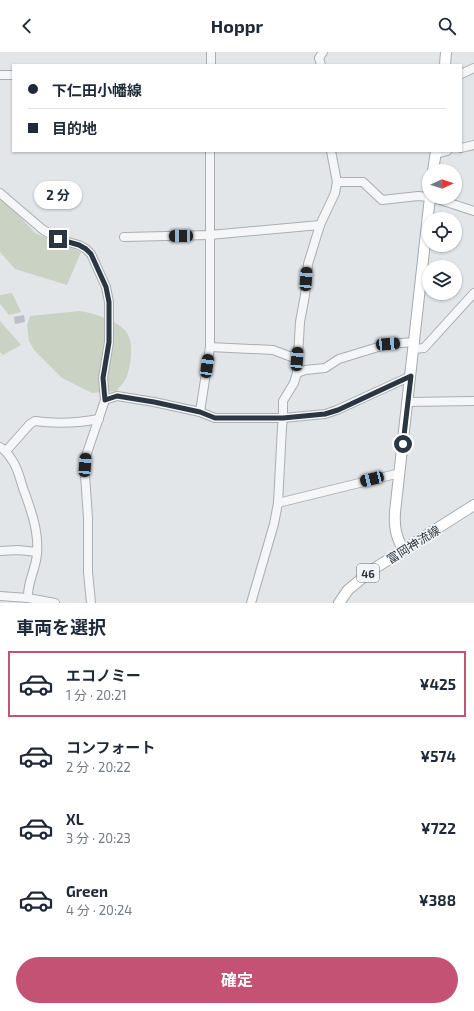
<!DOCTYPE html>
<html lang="ja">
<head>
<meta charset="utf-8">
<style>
  :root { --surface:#fff; --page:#f2f2f3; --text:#1f2937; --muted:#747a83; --line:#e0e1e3; --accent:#c35275 }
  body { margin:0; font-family:"Exo 2","Noto Sans JP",sans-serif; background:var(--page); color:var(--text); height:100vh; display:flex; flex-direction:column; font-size:15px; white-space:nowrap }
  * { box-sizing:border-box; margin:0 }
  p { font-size:13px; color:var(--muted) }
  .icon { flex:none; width:22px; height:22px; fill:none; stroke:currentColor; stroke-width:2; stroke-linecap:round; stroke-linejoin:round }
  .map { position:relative; height:551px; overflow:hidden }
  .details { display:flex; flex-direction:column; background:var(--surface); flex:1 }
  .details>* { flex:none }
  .guide { position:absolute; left:12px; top:12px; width:450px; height:88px; border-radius:0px; box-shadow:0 1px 3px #0004; display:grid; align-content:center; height:88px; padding:0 16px; background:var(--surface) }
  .needle { width:26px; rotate:87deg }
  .tools { position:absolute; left:422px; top:112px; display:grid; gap:8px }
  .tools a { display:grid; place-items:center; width:40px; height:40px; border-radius:50%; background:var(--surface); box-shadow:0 1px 3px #0004; font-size:20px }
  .end { position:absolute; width:18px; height:18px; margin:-9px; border:5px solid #2c3640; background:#fff; box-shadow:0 0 0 2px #fff }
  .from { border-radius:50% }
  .bubble { position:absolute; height:28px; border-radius:14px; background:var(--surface); box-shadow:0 1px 3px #0004; font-size:13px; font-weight:700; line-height:28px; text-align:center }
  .car { position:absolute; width:12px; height:24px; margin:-12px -6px; border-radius:5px; box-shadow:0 0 3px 1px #0007; background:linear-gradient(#222 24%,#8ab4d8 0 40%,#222 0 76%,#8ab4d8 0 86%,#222 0) }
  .guide b { display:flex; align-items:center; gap:14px; height:38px; font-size:15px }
  .guide b+b { border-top:1px solid var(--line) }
  .guide i { width:10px; height:10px; background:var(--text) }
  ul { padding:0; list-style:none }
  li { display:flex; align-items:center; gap:12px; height:66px; margin:0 8px 6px; padding:0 8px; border:2px solid transparent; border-radius:0px }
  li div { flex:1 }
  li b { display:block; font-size:15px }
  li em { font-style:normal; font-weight:700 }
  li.active { border-color:var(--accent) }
  li>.icon { width:36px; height:36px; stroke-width:1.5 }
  h2 { padding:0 16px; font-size:18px; line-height:48px }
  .button { display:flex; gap:8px; margin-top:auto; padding:8px 16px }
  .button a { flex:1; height:46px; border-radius:24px; background:var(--accent); color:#fff; font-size:16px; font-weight:700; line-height:46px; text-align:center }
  header { display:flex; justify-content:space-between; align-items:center; height:52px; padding:0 16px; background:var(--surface); font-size:18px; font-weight:700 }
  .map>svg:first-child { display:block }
  .green { fill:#cad2c4 }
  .building { fill:#bac0c6 }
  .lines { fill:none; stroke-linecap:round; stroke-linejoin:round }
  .minor-casing { stroke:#a8aeb3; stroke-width:10 }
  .major-casing { stroke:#a2acb4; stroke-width:12 }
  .minor { stroke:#f4f6f8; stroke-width:8 }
  .major { stroke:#fff; stroke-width:10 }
  .route { stroke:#2c3640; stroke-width:5 }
  .labels { text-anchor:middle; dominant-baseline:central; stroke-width:3.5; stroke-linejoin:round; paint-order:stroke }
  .shield { fill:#f2f5f7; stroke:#676f77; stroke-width:1 }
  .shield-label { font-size:11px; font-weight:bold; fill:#2c3640 }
  .street-label { font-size:12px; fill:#2c3640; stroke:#f2f5f7 }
</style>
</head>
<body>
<header><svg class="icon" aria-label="back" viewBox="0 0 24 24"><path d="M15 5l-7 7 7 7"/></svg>Hoppr<svg class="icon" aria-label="search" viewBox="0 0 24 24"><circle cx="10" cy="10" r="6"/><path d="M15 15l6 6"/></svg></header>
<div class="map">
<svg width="474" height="551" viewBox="0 0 474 551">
  <rect width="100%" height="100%" fill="#e2e6e9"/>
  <!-- green -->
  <g class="green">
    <polygon points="0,143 35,181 81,200 67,233 15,217 0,200"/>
    <polygon points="12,241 21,260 9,263 0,252 0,243"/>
    <path d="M 80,259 C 93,261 120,269 127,281 C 134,292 131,312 127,324 C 125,329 120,335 116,339 L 92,341 L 62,326 L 34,298 L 29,289 L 27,273 L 30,264 Z"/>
    <polygon points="0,269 21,293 3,303 0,300"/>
  </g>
  <!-- building -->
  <polygon class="building" points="24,263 25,270 15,272 14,265"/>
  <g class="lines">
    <defs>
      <g id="minor">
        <polyline points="211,13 211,0"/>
        <polyline points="321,13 319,6 323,0"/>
        <polyline points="461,22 474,16"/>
        <polyline points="0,23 13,23"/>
        <polyline points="461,96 474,93"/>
        <polyline points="436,102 447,99"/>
        <polyline points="337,130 363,130 382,148 418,144 429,145"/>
        <polyline points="0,141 42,177 58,187 79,193 86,197 91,202 106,235 109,250 109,290 103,326 105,348 86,404 85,423 88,466 88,520 91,551"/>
        <polyline points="431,145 474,159"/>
        <polyline points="124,185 210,183 320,173"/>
        <polyline points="210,295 273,298 297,307"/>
        <polyline points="414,297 424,296 474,241"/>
        <polyline points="297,321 305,318 325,316 339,307 388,292 414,290"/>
        <polyline points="105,348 117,344 154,350 200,360 215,366 283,366 325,362 337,358 411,324"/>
        <polyline points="408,350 474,349"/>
        <polyline points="200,360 210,295 210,99"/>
        <path d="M 0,395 C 5,398 9,403 12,408 C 18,416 20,427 23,436 C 31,458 39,479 37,502 C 36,517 27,530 28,546"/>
        <path d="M 6,399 L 30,372 L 35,369 C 56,372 78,371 99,367"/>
        <polyline points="278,451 400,421"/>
        <polyline points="0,499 18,498 37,500"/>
        <polyline points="0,544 28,546 55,551"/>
        <polyline points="251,551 274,472 278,451 282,375 283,366 283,349 294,331 297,321 300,270 305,243 308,212 320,173 335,141 337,130 331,99"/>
      </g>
      <g id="major">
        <polyline points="445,13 446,0"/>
        <polyline points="433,119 436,99"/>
        <path d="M 403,498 C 396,483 394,477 395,460 L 430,145"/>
        <polyline points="339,551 348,538 372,518 474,453"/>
      </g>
    </defs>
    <!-- minor casing -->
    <use href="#minor" class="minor-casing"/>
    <!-- major casing -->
    <use href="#major" class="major-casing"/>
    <!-- minor -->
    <use href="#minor" class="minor"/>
    <!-- major -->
    <use href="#major" class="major"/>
  </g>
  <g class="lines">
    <!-- route -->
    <polyline class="route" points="58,187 79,193 86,197 91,202 106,235 109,250 109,290 103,326 105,348 117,344 154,350 200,360 215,366 283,366 325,362 338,358 411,324 403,392"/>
  </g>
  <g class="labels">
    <!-- shield labels -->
    <rect class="shield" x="357" y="512" width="22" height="18" rx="3"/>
    <g class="shield-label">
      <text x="368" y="521">46</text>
    </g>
    <!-- street labels -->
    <g class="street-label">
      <text transform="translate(413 492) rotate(-32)">富岡神流線</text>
    </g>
  </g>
</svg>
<div class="tools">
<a><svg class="needle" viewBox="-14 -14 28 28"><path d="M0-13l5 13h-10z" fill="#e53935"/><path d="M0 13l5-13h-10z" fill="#747a83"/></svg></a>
<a><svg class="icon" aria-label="locate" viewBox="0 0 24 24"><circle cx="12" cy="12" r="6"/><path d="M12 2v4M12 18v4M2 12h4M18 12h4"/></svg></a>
<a><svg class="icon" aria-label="layers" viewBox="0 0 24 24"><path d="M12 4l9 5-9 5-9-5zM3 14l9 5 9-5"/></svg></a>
</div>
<i class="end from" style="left:403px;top:392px"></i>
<i class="end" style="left:58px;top:187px"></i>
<div class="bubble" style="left:34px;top:129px;width:48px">2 分</div>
<i class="car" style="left:181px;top:184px;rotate:269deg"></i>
<i class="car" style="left:306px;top:227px;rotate:4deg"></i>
<i class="car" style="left:388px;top:292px;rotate:86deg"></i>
<i class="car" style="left:297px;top:307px;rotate:4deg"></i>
<i class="car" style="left:207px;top:314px;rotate:8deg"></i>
<i class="car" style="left:85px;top:413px;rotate:4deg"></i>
<i class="car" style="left:372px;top:427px;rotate:256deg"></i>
<div class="guide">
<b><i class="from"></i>下仁田小幡線</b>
<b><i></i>目的地</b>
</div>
</div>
<section class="details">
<h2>車両を選択</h2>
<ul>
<li class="active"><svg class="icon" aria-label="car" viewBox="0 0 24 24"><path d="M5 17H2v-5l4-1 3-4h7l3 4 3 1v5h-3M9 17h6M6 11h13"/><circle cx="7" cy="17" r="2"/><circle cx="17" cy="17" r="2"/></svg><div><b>エコノミー</b><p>1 分 · 20:21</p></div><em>¥425</em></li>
<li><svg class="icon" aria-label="car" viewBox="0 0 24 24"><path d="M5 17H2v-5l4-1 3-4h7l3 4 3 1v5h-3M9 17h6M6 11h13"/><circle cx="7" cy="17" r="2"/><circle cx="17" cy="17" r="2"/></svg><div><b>コンフォート</b><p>2 分 · 20:22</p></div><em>¥574</em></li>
<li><svg class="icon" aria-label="car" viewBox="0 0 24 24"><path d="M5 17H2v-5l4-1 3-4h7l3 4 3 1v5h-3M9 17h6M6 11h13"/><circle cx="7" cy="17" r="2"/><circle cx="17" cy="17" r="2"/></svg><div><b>XL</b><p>3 分 · 20:23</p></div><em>¥722</em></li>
<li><svg class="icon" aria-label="car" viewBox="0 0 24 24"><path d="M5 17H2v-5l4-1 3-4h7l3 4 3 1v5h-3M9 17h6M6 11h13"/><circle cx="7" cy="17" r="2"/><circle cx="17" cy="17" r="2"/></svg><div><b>Green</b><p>4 分 · 20:24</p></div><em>¥388</em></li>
</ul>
<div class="button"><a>確定</a></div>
</section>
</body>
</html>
